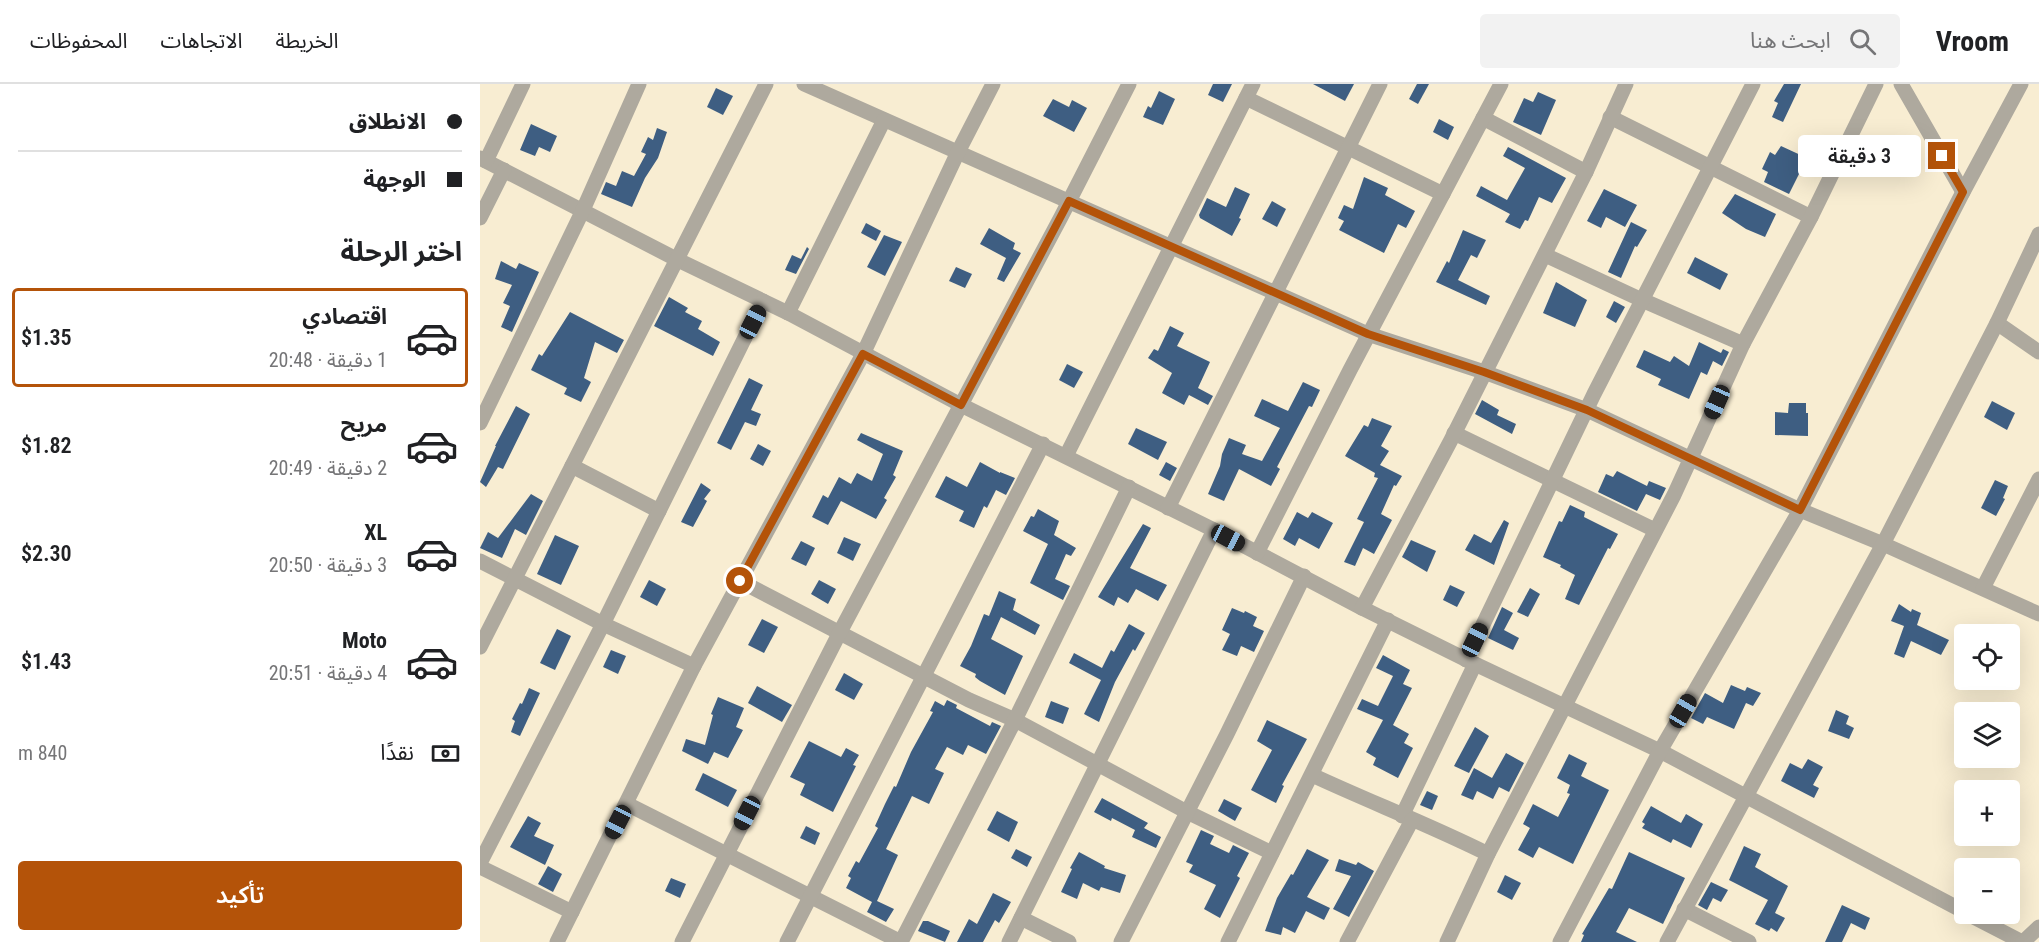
<!DOCTYPE html>
<html lang="ar">
<head>
<meta charset="utf-8">
<style>
  :root { --surface:#fff; --page:#f2f2f2; --text:#202124; --muted:#757577; --line:#e0e0e0; --accent:#b45309 }
  body { margin:0; font-family:"Roboto Condensed","Noto Sans Arabic",sans-serif; background:var(--page); color:var(--text); direction:rtl; height:100vh; display:flex; flex-direction:column; font-size:22px; white-space:nowrap }
  * { box-sizing:border-box; margin:0 }
  p { font-size:20px; color:var(--muted) }
  .icon { flex:none; width:33px; height:33px; fill:none; stroke:currentColor; stroke-width:2; stroke-linecap:round; stroke-linejoin:round }
  .map { position:relative; flex:1; overflow:hidden; direction:ltr }
  .sheet { display:flex; flex-direction:column; background:var(--surface); width:480px }
  .sheet>* { flex:none }
  .top-card { display:grid; align-content:center; height:132px; padding:0 18px; background:var(--surface) }
  .tools { position:absolute; left:1474px; top:540px; display:grid; gap:12px }
  .tools a { display:grid; place-items:center; width:66px; height:66px; border-radius:6px; background:var(--surface); box-shadow:0 6px 24px #0002; font-size:30px }
  .end { position:absolute; width:27px; height:27px; margin:-14px; border:8px solid #b45309; background:#fff; box-shadow:0 0 0 3px #fff }
  .from { border-radius:50% }
  .bubble { position:absolute; height:42px; border-radius:6px; background:var(--surface); box-shadow:0 6px 24px #0002; font-size:20px; font-weight:600; line-height:42px; text-align:center; direction:rtl }
  .car { position:absolute; width:18px; height:36px; margin:-18px -9px; border-radius:8px; box-shadow:0 0 4px 2px #0007; background:linear-gradient(#222 24%,#8ab4d8 0 40%,#222 0 76%,#8ab4d8 0 86%,#222 0) }
  .top-card b { display:flex; align-items:center; gap:21px; height:57px; font-size:22px }
  .top-card b+b { border-top:2px solid var(--line) }
  .top-card i { width:15px; height:15px; background:var(--text) }
  ul { padding:0; list-style:none }
  li { display:flex; align-items:center; gap:18px; height:99px; margin:0 12px 9px; padding:0 6px; border:3px solid transparent; border-radius:6px }
  li div { flex:1 }
  li b { display:block; font-size:22px }
  li em { font-style:normal; font-weight:600 }
  li.on { border-color:var(--accent) }
  li>.icon { width:54px; height:54px; stroke-width:1.5 }
  h2 { padding:0 18px; font-size:27px; line-height:72px }
  .pay { display:flex; align-items:center; gap:15px; height:66px; padding:0 18px; font-size:22px }
  .pay p { margin-inline-start:auto }
  .cta { display:flex; gap:12px; margin-top:auto; padding:12px 18px }
  .cta a { flex:1; height:69px; border-radius:6px; background:var(--accent); color:#fff; font-size:24px; font-weight:600; line-height:69px; text-align:center }
  header { display:flex; align-items:center; gap:36px; box-sizing:border-box; height:84px; padding:0 30px; background:var(--surface); border-bottom:2px solid var(--line) }
  header strong { font-size:28px }
  nav { display:flex; gap:33px; margin-inline-start:auto; font-size:21px }
  .search { width:420px; height:54px; background:var(--page); display:flex; align-items:center; gap:15px; box-sizing:border-box; padding:0 21px; border-radius:6px; color:var(--muted); font-size:22px }
  main { display:flex; flex:1; min-height:0 }
  .map>svg:first-child { display:block }
  .building { fill:#3e5e82 }
  .lines { fill:none; stroke-linecap:round; stroke-linejoin:round }
  .minor { stroke:#aea99e; stroke-width:15 }
  .route { stroke:#b45309; stroke-width:8 }
</style>
</head>
<body>
<header>
<strong>Vroom</strong>
<div class="search"><svg class="icon" aria-label="search" viewBox="0 0 24 24"><circle cx="10" cy="10" r="6"/><path d="M15 15l6 6"/></svg>ابحث هنا</div>
<nav><a>الخريطة</a><a>الاتجاهات</a><a>المحفوظات</a></nav>
</header>
<main>
<div class="map">
<svg width="1559" height="858" viewBox="0 0 1559 858">
  <rect width="100%" height="100%" fill="#f8edd2"/>
  <!-- building -->
  <g class="building">
    <polygon points="733,0 752,0 743,18 728,11"/>
    <polygon points="833,0 874,0 865,17"/>
    <polygon points="937,0 949,0 938,20 929,15"/>
    <polygon points="1304,0 1321,0 1303,38 1292,33 1298,19 1294,17"/>
    <polygon points="236,4 253,12 243,31 227,23"/>
    <polygon points="679,7 695,15 683,41 663,33 668,22 671,24"/>
    <polygon points="1058,8 1076,16 1061,51 1033,38 1044,14 1053,18"/>
    <polygon points="573,15 589,23 592,16 607,24 594,48 563,32"/>
    <polygon points="959,35 974,43 968,56 953,48"/>
    <polygon points="51,40 77,52 70,68 59,63 55,72 40,66"/>
    <polygon points="177,44 187,48 178,74 165,94 152,123 121,110 126,98 136,102 142,87 154,92 166,70 161,68 168,53 173,56"/>
    <polygon points="1301,62 1327,74 1309,110 1284,98 1288,88 1282,85 1290,68 1295,71"/>
    <polygon points="1028,63 1086,94 1072,119 1059,113 1048,137 1045,136 1040,145 1025,138 1030,130 996,112 1001,102 1027,116 1045,84 1023,72"/>
    <polygon points="884,93 908,104 905,111 935,127 926,144 918,140 904,169 859,146 864,137 858,134 864,121 873,125"/>
    <polygon points="755,103 770,110 759,134 761,135 752,152 720,134 719,131 727,114 746,123"/>
    <polygon points="1124,105 1157,121 1145,143 1126,133 1121,144 1107,137"/>
    <polygon points="1255,110 1296,130 1285,153 1266,145 1242,129"/>
    <polygon points="792,117 806,125 797,143 782,135"/>
    <polygon points="1151,138 1167,146 1157,163 1155,162 1141,194 1128,188"/>
    <polygon points="386,139 401,147 396,157 381,149"/>
    <polygon points="509,144 535,159 533,165 541,169 524,198 517,195 526,174 500,160"/>
    <polygon points="983,146 1006,156 997,174 991,171 978,196 1010,212 1006,221 956,198 967,177 969,179"/>
    <polygon points="404,151 422,158 405,192 387,183"/>
    <polygon points="327,163 329,165 316,190 305,186 312,171 321,175"/>
    <polygon points="1215,173 1248,190 1240,206 1207,189"/>
    <polygon points="21,177 36,185 39,179 59,188 32,248 21,243 30,222 23,219 32,201 15,195"/>
    <polygon points="476,183 492,190 485,204 469,197"/>
    <polygon points="1076,198 1107,216 1095,243 1063,229"/>
    <polygon points="189,213 208,224 205,228 222,237 218,245 240,258 233,272 174,242"/>
    <polygon points="1134,217 1145,223 1136,239 1126,233"/>
    <polygon points="90,228 144,256 137,269 115,258 104,294 111,298 101,318 84,310 87,304 51,286 59,270 62,272"/>
    <polygon points="690,242 704,249 697,262 730,278 718,304 733,312 728,321 709,311 704,321 682,309 692,289 668,274 674,265 678,267"/>
    <polygon points="1219,258 1241,269 1243,265 1249,268 1242,282 1233,277 1227,291 1221,288 1209,315 1178,301 1181,295 1156,283 1164,266 1190,278 1194,272 1209,282"/>
    <polygon points="587,280 603,288 594,304 579,296"/>
    <polygon points="269,294 283,301 271,326 281,330 276,342 265,338 251,366 237,359"/>
    <polygon points="823,298 840,306 832,323 829,322 797,383 800,385 791,402 759,385 744,417 728,410 740,382 742,370 749,354 766,361 762,370 782,377 800,344 774,332 782,315 808,327"/>
    <polygon points="1002,316 1019,326 1017,331 1036,340 1032,350 995,330"/>
    <polygon points="1512,317 1535,329 1527,346 1504,333"/>
    <polygon points="1309,319 1326,319 1326,329 1328,329 1328,352 1295,351 1295,328 1308,329"/>
    <polygon points="36,322 50,330 23,385 18,383 6,403 0,398 16,362 15,362"/>
    <polygon points="892,334 912,342 901,362 909,367 900,381 922,392 916,402 914,401 901,430 912,436 894,470 883,464 875,482 864,478 884,438 877,435 898,394 894,393 895,389 865,372 884,341 888,343"/>
    <polygon points="656,344 687,358 678,376 648,360"/>
    <polygon points="381,349 423,367 413,391 416,393 404,414 407,416 396,435 361,417 348,441 332,433 343,411 348,414 359,393 371,400 377,389 392,397 403,370 377,356"/>
    <polygon points="278,360 291,367 283,382 270,375"/>
    <polygon points="500,378 520,389 520,388 535,394 526,411 516,406 507,424 504,422 494,444 479,437 484,427 455,413 466,392 487,403"/>
    <polygon points="686,378 697,384 690,397 679,391"/>
    <polygon points="1137,387 1167,402 1169,397 1186,404 1180,416 1166,410 1157,427 1118,408 1126,390 1133,393"/>
    <polygon points="1515,396 1528,402 1523,414 1525,415 1516,432 1501,424"/>
    <polygon points="221,399 231,406 224,415 227,417 213,443 201,438"/>
    <polygon points="51,410 63,417 46,451 35,445 22,474 0,464 8,448 18,454"/>
    <polygon points="1090,421 1105,428 1104,433 1138,450 1130,465 1128,464 1099,521 1085,515 1095,491 1080,483 1081,481 1063,473 1079,437 1082,438"/>
    <polygon points="558,425 579,437 574,451 596,464 591,472 586,470 575,495 590,502 583,516 550,499 568,460 543,447 551,432 554,433"/>
    <polygon points="817,428 828,434 832,428 853,439 839,465 819,454 815,462 803,455"/>
    <polygon points="1024,436 1029,439 1014,481 985,466 994,450 1011,459"/>
    <polygon points="663,440 671,444 650,484 687,501 678,517 656,505 648,519 638,513 634,522 618,513"/>
    <polygon points="75,451 99,462 81,501 57,490"/>
    <polygon points="364,453 381,460 373,477 357,469"/>
    <polygon points="931,456 956,467 947,488 922,473"/>
    <polygon points="321,457 335,464 326,482 311,475"/>
    <polygon points="169,496 186,505 177,522 160,513"/>
    <polygon points="339,496 356,505 348,520 331,510"/>
    <polygon points="970,501 985,508 977,523 963,516"/>
    <polygon points="1050,504 1060,510 1048,533 1037,528"/>
    <polygon points="519,507 536,515 533,526 560,541 555,551 521,533 511,555 543,572 525,611 500,597 495,593 496,590 480,582 491,562 504,530 509,532"/>
    <polygon points="1419,520 1431,528 1432,525 1441,529 1437,541 1469,556 1461,571 1431,557 1424,574 1414,570 1424,542 1411,537"/>
    <polygon points="1022,523 1033,529 1024,546 1039,554 1033,566 1008,554"/>
    <polygon points="752,524 764,529 765,527 777,533 773,542 784,547 774,568 761,562 757,572 742,566 750,550 742,546"/>
    <polygon points="282,535 298,543 284,569 268,561"/>
    <polygon points="649,540 665,549 655,567 653,565 635,598 619,638 604,630 621,596 589,579 594,569 622,584 631,566 634,568"/>
    <polygon points="77,545 91,552 75,586 60,579"/>
    <polygon points="131,566 146,572 138,590 123,583"/>
    <polygon points="903,571 930,586 923,600 932,604 913,641 929,650 924,659 933,664 918,694 893,681 896,674 886,668 903,636 877,625 882,615 898,622 913,592 896,584"/>
    <polygon points="364,589 383,600 374,616 355,606"/>
    <polygon points="1251,601 1265,607 1267,603 1281,609 1273,622 1266,619 1254,645 1227,633 1223,640 1211,634 1225,609 1243,619"/>
    <polygon points="277,602 312,621 302,638 268,619"/>
    <polygon points="49,604 60,609 40,652 31,648 35,637 32,635 40,619 42,620"/>
    <polygon points="238,613 264,624 256,643 263,646 248,674 234,668 228,680 202,667 206,655 225,661 233,631 231,630"/>
    <polygon points="467,616 477,621 476,624 510,642 512,638 521,642 506,670 488,661 483,671 467,663 455,685 464,689 449,720 432,712 406,765 418,771 397,817 414,825 406,838 387,828 392,818 366,804 371,794 368,792 376,777 379,779 398,744 395,742 405,720 414,702 416,703 431,668 453,628 450,627 455,617 464,622"/>
    <polygon points="571,617 589,624 583,640 565,633"/>
    <polygon points="1356,626 1369,632 1366,640 1374,644 1369,655 1348,647"/>
    <polygon points="787,636 827,655 802,701 804,702 796,719 771,706 792,666 777,657"/>
    <polygon points="995,643 1009,652 989,689 974,682"/>
    <polygon points="329,657 361,673 366,664 379,671 373,681 376,682 353,728 320,711 325,700 310,693"/>
    <polygon points="1026,669 1044,679 1029,708 1019,703 1013,715 997,707 993,716 981,711 994,684 1012,694"/>
    <polygon points="1089,670 1107,679 1101,692 1129,706 1093,780 1059,763 1053,774 1038,766 1050,744 1043,740 1053,720 1078,733 1090,710 1087,709 1090,701 1077,694"/>
    <polygon points="1328,675 1343,683 1333,701 1339,704 1334,714 1301,697 1310,679 1322,685"/>
    <polygon points="223,689 257,706 248,723 215,706"/>
    <polygon points="947,707 958,712 952,726 940,721"/>
    <polygon points="622,714 668,739 664,744 681,753 676,764 652,753 655,746 632,734 631,737 614,728"/>
    <polygon points="744,715 762,724 755,737 738,727"/>
    <polygon points="1171,722 1201,739 1206,730 1223,740 1211,764 1193,755 1191,759 1162,744 1165,740 1162,738"/>
    <polygon points="517,727 538,738 529,758 507,746"/>
    <polygon points="48,732 61,739 54,752 74,761 65,781 30,763"/>
    <polygon points="326,742 340,749 335,761 320,754"/>
    <polygon points="721,746 734,752 730,760 749,769 753,761 769,769 757,792 760,794 740,834 724,825 736,801 709,788 713,781 706,778"/>
    <polygon points="1264,762 1281,770 1275,783 1308,802 1295,829 1305,834 1297,848 1291,844 1289,847 1275,840 1288,816 1249,796"/>
    <polygon points="536,765 552,773 547,783 531,774"/>
    <polygon points="827,765 849,776 827,813 850,824 844,836 826,827 815,849 803,843 801,851 785,847 797,814 811,790 813,791"/>
    <polygon points="599,768 625,782 624,784 646,791 640,809 621,803 619,807 603,799 597,815 581,808 592,785 590,784"/>
    <polygon points="1149,768 1205,794 1183,840 1149,824 1136,848 1157,858 1101,858 1104,851 1102,850 1129,804 1132,805"/>
    <polygon points="859,775 876,781 878,778 894,787 869,833 853,825 871,792 855,787"/>
    <polygon points="68,782 82,790 73,808 58,800"/>
    <polygon points="1025,791 1041,799 1032,816 1017,808"/>
    <polygon points="191,794 206,800 200,814 185,807"/>
    <polygon points="1231,798 1248,806 1241,818 1233,814 1227,826 1218,821"/>
    <polygon points="513,809 531,818 519,839 515,836 503,858 477,858 489,835 497,840"/>
    <polygon points="1362,821 1390,834 1385,846 1371,839 1362,858 1345,858"/>
    <polygon points="443,837 448,837 470,847 465,858 438,847"/>
  </g>
  <g class="lines">
    <!-- minor -->
    <g class="minor">
      <polyline points="324,0 888,250 1004,288 1107,326 1320,426 1403,460 1559,530"/>
      <polyline points="1421,0 1483,108"/>
      <polyline points="766,14 963,110"/>
      <polyline points="1130,33 1331,133"/>
      <polyline points="1003,34 1106,88"/>
      <polyline points="0,74 198,176 308,229 481,321 734,446 882,524 995,580 1180,667 1485,828"/>
      <polyline points="6,77 43,0"/>
      <polyline points="0,134 24,86"/>
      <polyline points="1065,171 1162,216 1263,260"/>
      <polyline points="308,229 404,36"/>
      <polyline points="1517,239 1559,268"/>
      <polyline points="0,339 103,126 159,0"/>
      <polyline points="974,349 1175,446"/>
      <polyline points="586,372 773,0"/>
      <polyline points="92,382 179,427"/>
      <polyline points="688,424 900,0"/>
      <polyline points="777,469 870,286 1021,0"/>
      <polyline points="0,477 123,540 214,582"/>
      <polyline points="260,497 489,616 535,636 707,728 792,769"/>
      <polyline points="1503,504 1559,395"/>
      <polyline points="882,524 971,356 1106,88 1146,0"/>
      <polyline points="0,563 286,0"/>
      <polyline points="986,576 1114,310 1273,0"/>
      <path d="M 832,691 C 890,718 950,741 1008,770"/>
      <polyline points="147,720 421,858"/>
      <polyline points="922,732 995,580"/>
      <polyline points="0,779 123,540 283,217"/>
      <polyline points="0,783 92,828"/>
      <polyline points="1204,825 1269,858"/>
      <polyline points="1488,830 1542,858"/>
      <polyline points="541,834 589,858"/>
      <polyline points="77,858 214,582 383,270 478,68 513,0"/>
      <polyline points="202,858 360,548 581,133 649,0"/>
      <polyline points="307,858 563,360"/>
      <polyline points="421,858 535,636 649,403"/>
      <polyline points="529,858 734,446"/>
      <polyline points="641,858 747,650 824,492"/>
      <polyline points="748,858 908,536"/>
      <polyline points="867,858 932,736"/>
      <polyline points="967,858 1008,770 1194,411 1263,260 1331,133 1396,0"/>
      <polyline points="1080,858 1180,667 1320,426 1483,108 1541,0"/>
      <polyline points="1187,858 1403,460 1517,239 1559,150"/>
      <polyline points="1543,858 1559,843"/>
    </g>
  </g>
  <g class="lines">
    <!-- route -->
    <polyline class="route" points="260,497 383,270 481,321 589,117 888,250 1004,288 1107,326 1320,426 1483,108 1462,72"/>
  </g>
</svg>
<div class="tools">
<a><svg class="icon" aria-label="locate" viewBox="0 0 24 24"><circle cx="12" cy="12" r="6"/><path d="M12 2v4M12 18v4M2 12h4M18 12h4"/></svg></a>
<a><svg class="icon" aria-label="layers" viewBox="0 0 24 24"><path d="M12 4l9 5-9 5-9-5zM3 14l9 5 9-5"/></svg></a>
<a>+</a>
<a>−</a>
</div>
<i class="end from" style="left:260px;top:497px"></i>
<i class="end" style="left:1462px;top:72px"></i>
<div class="bubble" style="left:1318px;top:51px;width:123px">3 دقيقة</div>
<i class="car" style="left:273px;top:238px;rotate:27deg"></i>
<i class="car" style="left:1237px;top:318px;rotate:204deg"></i>
<i class="car" style="left:748px;top:454px;rotate:118deg"></i>
<i class="car" style="left:995px;top:556px;rotate:26deg"></i>
<i class="car" style="left:1203px;top:627px;rotate:30deg"></i>
<i class="car" style="left:267px;top:729px;rotate:207deg"></i>
<i class="car" style="left:138px;top:738px;rotate:207deg"></i>
</div>
<section class="sheet">
<div class="top-card">
<b><i class="from"></i>الانطلاق</b>
<b><i></i>الوجهة</b>
</div>
<h2>اختر الرحلة</h2>
<ul>
<li class="on"><svg class="icon" aria-label="car" viewBox="0 0 24 24"><path d="M5 17H2v-5l4-1 3-4h7l3 4 3 1v5h-3M9 17h6M6 11h13"/><circle cx="7" cy="17" r="2"/><circle cx="17" cy="17" r="2"/></svg><div><b>اقتصادي</b><p>1 دقيقة · 20:48</p></div><em>$1.35</em></li>
<li><svg class="icon" aria-label="car" viewBox="0 0 24 24"><path d="M5 17H2v-5l4-1 3-4h7l3 4 3 1v5h-3M9 17h6M6 11h13"/><circle cx="7" cy="17" r="2"/><circle cx="17" cy="17" r="2"/></svg><div><b>مريح</b><p>2 دقيقة · 20:49</p></div><em>$1.82</em></li>
<li><svg class="icon" aria-label="car" viewBox="0 0 24 24"><path d="M5 17H2v-5l4-1 3-4h7l3 4 3 1v5h-3M9 17h6M6 11h13"/><circle cx="7" cy="17" r="2"/><circle cx="17" cy="17" r="2"/></svg><div><b>XL</b><p>3 دقيقة · 20:50</p></div><em>$2.30</em></li>
<li><svg class="icon" aria-label="car" viewBox="0 0 24 24"><path d="M5 17H2v-5l4-1 3-4h7l3 4 3 1v5h-3M9 17h6M6 11h13"/><circle cx="7" cy="17" r="2"/><circle cx="17" cy="17" r="2"/></svg><div><b>Moto</b><p>4 دقيقة · 20:51</p></div><em>$1.43</em></li>
</ul>
<div class="pay"><svg class="icon" aria-label="cash" viewBox="0 0 24 24"><path d="M3 7h18v10H3z"/><circle cx="12" cy="12" r="2"/></svg>نقدًا<p>840 m</p></div>
<div class="cta"><a>تأكيد</a></div>
</section>
</main>
</body>
</html>
